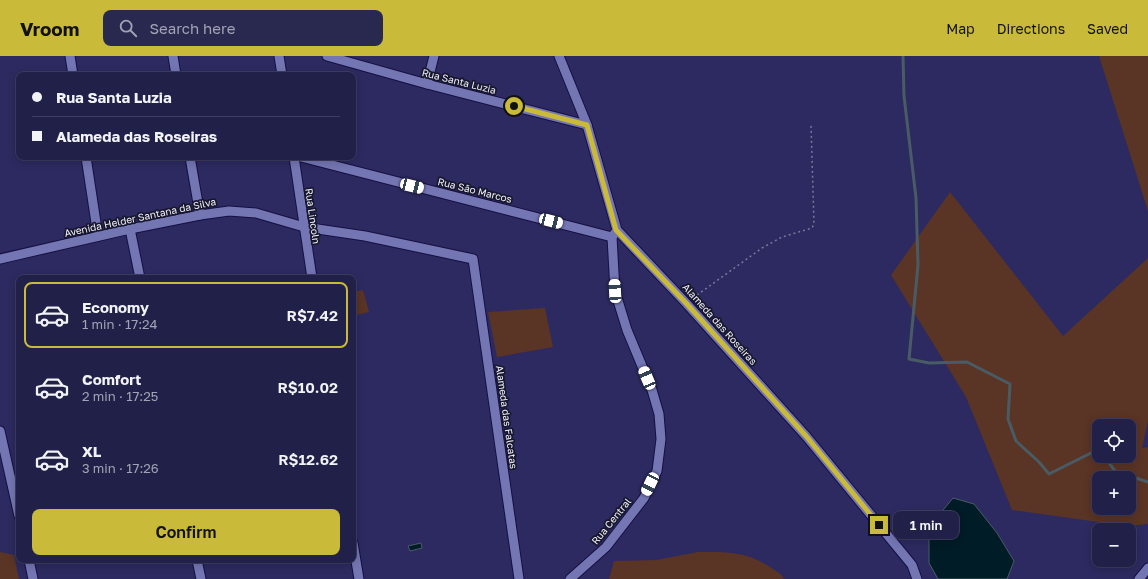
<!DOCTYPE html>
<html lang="en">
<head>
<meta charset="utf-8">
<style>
  :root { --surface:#212048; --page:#29284f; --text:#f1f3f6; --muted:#a2a3b4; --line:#3e3e60; --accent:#caba39 }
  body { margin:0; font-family:"Golos Text",sans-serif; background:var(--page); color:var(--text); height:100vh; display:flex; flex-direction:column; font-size:15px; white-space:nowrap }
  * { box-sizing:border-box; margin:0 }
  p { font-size:13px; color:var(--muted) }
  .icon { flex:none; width:22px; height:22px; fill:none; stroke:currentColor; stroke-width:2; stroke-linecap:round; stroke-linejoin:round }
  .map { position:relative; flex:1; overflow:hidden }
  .panel { position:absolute; left:16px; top:219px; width:340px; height:288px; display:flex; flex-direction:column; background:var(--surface); border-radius:8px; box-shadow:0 2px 10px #0003,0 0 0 1px var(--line) }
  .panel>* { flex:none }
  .hud { position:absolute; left:16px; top:16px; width:340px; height:88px; border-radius:8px; box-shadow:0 2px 10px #0003,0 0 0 1px var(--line); display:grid; align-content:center; height:88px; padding:0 16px; background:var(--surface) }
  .buttons { position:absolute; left:1092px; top:363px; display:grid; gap:8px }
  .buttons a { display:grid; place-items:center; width:44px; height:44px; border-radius:8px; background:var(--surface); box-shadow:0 2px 10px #0003,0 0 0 1px var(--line); font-size:20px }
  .end { position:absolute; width:18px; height:18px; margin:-9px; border:5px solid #caba39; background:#111; box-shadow:0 0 0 2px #111 }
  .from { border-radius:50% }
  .bubble { position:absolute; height:28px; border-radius:8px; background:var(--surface); box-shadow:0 2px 10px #0003,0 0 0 1px var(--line); font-size:13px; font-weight:600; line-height:28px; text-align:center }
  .car { position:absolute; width:12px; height:24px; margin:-12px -6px; border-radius:5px; box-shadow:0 0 3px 1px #0007; background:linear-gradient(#fff 24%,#345 0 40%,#fff 0 76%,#345 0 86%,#fff 0) }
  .hud b { display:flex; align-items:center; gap:14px; height:38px; font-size:15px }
  .hud b+b { border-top:1px solid var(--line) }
  .hud i { width:10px; height:10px; background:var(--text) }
  ul { padding:7px 0 0; list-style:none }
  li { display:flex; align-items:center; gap:12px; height:66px; margin:0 8px 6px; padding:0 8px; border:2px solid transparent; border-radius:8px }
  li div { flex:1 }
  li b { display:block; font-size:15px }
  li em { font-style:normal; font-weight:600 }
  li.selected { border-color:var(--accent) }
  li>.icon { width:36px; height:36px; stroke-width:1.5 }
  .action { display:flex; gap:8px; margin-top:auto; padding:8px 16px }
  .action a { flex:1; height:46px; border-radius:8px; background:var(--accent); color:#111; font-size:16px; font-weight:600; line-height:46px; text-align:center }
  header { display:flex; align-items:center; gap:24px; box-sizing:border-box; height:56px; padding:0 20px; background:var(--accent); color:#111 }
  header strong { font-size:19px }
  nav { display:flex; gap:22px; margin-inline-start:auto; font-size:14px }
  .search { width:280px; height:36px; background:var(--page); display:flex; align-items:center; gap:10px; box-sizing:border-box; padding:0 14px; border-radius:8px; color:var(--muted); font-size:15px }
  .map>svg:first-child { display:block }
  .green { fill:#5a3425; fill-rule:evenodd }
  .water { fill:#001c26; stroke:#495c65 }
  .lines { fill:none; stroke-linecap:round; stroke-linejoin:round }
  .stream { stroke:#495c65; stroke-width:3 }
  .minor-casing { stroke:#160f43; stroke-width:11 }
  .path { stroke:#7a799c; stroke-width:1.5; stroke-dasharray:2 3; stroke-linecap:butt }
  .minor { stroke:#7476b3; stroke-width:9 }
  .route { stroke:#caba39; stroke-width:5 }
  .labels { text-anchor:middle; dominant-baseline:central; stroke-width:3.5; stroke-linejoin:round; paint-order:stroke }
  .street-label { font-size:10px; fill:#f2f2f9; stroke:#17172f }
</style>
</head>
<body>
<header>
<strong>Vroom</strong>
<div class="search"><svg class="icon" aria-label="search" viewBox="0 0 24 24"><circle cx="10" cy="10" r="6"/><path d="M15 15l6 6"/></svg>Search here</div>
<nav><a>Map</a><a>Directions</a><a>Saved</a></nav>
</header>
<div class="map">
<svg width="1148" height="523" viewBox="0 0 1148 523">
  <rect width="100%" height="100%" fill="#2c2a60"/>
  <!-- green -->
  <g class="green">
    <polygon points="1099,0 1148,0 1148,155"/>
    <path d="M 950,136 L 1063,280 L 1148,202 L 1148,365 L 1142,392 L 1148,391 L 1148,468 L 1127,470 L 1012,454 L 966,341 L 891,219 ZM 1099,370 L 1129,370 L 1129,400 L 1099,400 ZM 1099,422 L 1129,422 L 1129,452 L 1099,452 Z"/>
    <polygon points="363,234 369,256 353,260 353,236"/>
    <polygon points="545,252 553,291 497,301 488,256"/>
    <polygon points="0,496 14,499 19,523 0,523"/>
    <path d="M 698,496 C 727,496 745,495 770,511 C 776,515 781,517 784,523 L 609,523 L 614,505 L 656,504 Z"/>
  </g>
  <!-- water -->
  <g class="water">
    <polygon points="953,442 974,448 997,477 1014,505 1007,523 938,523 929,507 929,471"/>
    <polygon points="421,487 422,492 410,495 408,490"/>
  </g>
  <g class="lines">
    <!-- stream -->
    <g class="stream">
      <polyline points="903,0 904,40 916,142 918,209 909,303 929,307 967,306 1010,328 1008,363 1016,385 1039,406 1049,418 1097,394 1099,395"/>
      <polyline points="1104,400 1115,415 1148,426"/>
    </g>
    <defs>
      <g id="minor">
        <polyline points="70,0 73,19"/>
        <polyline points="173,0 176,19"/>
        <polyline points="279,0 282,19"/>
        <polyline points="327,0 427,28 587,69"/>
        <polyline points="559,0 587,69 617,174 686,247 806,380 912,509 917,523"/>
        <polyline points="427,28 434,0"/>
        <polyline points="86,101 98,180"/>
        <polyline points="190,101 200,159"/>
        <polyline points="294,101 312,222"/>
        <polyline points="301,101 612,181 615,177"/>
        <polyline points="130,173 140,222"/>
        <polyline points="0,203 130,173 200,159 229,155 256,157 304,171 365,180 473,203 519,523"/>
        <polyline points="0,375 19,460"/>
        <polyline points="353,487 359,523"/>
        <polyline points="29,504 33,523"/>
        <polyline points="197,504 201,523"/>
        <polyline points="570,523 606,491 644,442 657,415 661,383 659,358 652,334 627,274 615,235 612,181"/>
        <polyline points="1139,523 1148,512"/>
      </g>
    </defs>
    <!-- minor casing -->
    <use href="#minor" class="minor-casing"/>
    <!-- path -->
    <polyline class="path" points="693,242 762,192 782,181 812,172 814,168 811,68"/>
    <!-- minor -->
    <use href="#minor" class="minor"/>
  </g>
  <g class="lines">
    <!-- route -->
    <polyline class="route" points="514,50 587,69 616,174 686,247 806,380 879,469"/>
  </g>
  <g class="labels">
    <!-- street labels -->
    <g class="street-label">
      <text transform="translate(459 25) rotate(14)">Rua Santa Luzia</text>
      <text transform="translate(475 134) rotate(14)">Rua São Marcos</text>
      <text transform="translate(313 160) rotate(82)">Rua Lincoln</text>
      <text transform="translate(140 161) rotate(-12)">Avenida Helder Santana da Silva</text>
      <text transform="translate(720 268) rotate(48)">Alameda das Roseiras</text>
      <text transform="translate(507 361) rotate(82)">Alameda das Falcatas</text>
      <text transform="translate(611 465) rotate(-51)">Rua Central</text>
    </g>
  </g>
</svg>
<div class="buttons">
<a><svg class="icon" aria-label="locate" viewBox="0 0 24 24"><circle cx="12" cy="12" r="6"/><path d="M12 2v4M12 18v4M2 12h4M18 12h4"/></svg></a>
<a>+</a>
<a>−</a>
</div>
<i class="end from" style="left:514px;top:50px"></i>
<i class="end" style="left:879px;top:469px"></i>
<div class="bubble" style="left:893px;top:455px;width:66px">1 min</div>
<i class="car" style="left:412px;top:130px;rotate:104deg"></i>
<i class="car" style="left:551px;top:165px;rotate:105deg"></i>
<i class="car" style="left:615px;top:235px;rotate:357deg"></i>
<i class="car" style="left:647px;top:322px;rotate:337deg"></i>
<i class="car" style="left:650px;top:428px;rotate:206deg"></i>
<div class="hud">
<b><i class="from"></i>Rua Santa Luzia</b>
<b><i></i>Alameda das Roseiras</b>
</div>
<section class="panel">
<ul>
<li class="selected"><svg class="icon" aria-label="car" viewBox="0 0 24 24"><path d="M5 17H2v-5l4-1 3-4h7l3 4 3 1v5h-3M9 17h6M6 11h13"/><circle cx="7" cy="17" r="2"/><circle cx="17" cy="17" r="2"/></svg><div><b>Economy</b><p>1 min · 17:24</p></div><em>R$7.42</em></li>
<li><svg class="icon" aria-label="car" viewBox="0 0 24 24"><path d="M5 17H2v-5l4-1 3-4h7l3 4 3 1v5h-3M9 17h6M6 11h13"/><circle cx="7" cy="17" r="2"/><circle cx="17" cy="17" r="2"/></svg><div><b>Comfort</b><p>2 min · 17:25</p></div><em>R$10.02</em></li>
<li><svg class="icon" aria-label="car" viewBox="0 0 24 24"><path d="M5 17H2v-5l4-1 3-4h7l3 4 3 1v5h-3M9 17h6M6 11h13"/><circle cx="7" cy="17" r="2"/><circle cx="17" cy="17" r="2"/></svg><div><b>XL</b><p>3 min · 17:26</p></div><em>R$12.62</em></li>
</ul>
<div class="action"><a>Confirm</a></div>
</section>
</div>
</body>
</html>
